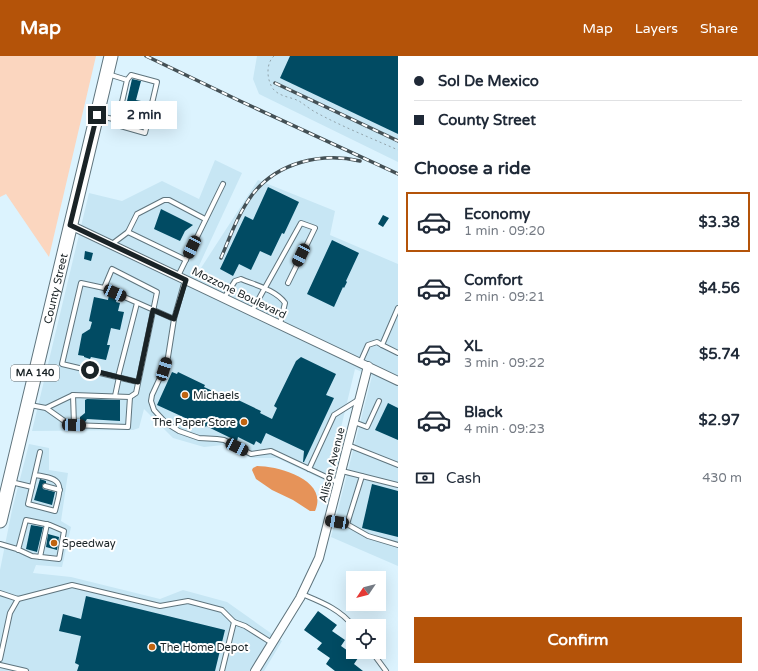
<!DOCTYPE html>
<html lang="en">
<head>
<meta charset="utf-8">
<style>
  :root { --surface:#fff; --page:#f6f6f7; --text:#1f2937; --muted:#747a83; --line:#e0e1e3; --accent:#b45309 }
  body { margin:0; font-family:"Varela Round",sans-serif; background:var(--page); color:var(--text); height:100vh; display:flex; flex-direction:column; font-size:15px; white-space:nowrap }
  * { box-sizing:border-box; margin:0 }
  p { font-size:13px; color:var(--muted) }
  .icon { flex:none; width:22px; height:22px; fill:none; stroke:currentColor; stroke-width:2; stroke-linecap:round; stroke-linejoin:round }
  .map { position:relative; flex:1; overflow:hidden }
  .panel { display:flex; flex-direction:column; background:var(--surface); width:360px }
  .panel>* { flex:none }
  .banner { display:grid; align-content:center; height:88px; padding:0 16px; background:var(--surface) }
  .needle { width:26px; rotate:235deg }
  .controls { position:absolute; left:346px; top:515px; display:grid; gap:8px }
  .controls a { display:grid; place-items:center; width:40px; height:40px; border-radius:0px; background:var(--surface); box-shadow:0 4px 16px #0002; font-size:20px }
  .end { position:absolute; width:18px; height:18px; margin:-9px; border:5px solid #1a2326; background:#fff; box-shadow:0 0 0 2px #fff }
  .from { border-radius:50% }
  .bubble { position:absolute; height:28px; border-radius:0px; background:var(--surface); box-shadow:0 4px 16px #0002; font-size:13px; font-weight:700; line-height:28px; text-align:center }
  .car { position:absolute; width:12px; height:24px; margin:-12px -6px; border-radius:5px; box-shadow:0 0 3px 1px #0007; background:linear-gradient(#222 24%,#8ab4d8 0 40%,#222 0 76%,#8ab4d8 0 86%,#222 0) }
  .banner b { display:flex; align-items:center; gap:14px; height:38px; font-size:15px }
  .banner b+b { border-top:1px solid var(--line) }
  .banner i { width:10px; height:10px; background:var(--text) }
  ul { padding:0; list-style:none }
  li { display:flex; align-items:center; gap:12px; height:60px; margin:0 8px 6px; padding:0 8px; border:2px solid transparent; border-radius:0px }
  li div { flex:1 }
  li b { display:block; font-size:15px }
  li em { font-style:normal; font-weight:700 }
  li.on { border-color:var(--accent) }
  li>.icon { width:36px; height:36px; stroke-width:1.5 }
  h2 { padding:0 16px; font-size:18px; line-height:48px }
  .pay { display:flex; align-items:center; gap:10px; height:44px; padding:0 16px; font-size:15px }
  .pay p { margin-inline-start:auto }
  .button { display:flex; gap:8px; margin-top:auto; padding:8px 16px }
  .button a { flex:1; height:46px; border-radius:0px; background:var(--accent); color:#fff; font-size:16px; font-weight:700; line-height:46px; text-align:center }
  header { display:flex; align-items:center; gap:24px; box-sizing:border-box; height:56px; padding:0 20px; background:var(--accent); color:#fff }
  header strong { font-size:19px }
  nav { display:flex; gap:22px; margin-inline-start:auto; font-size:14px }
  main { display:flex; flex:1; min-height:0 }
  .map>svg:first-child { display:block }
  .built { fill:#c7e6f4 }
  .green { fill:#fbd6bf }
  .water { fill:#e69359 }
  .building { fill:#014b63 }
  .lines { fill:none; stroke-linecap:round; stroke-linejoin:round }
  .service-casing { stroke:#5f747d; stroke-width:6 }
  .minor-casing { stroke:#5f747d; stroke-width:10 }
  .primary-casing { stroke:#5f747d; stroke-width:15 }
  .path { stroke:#92a4ac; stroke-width:1; stroke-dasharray:2 3; stroke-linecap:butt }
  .service { stroke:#fff; stroke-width:4 }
  .minor { stroke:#fff; stroke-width:8 }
  .primary { stroke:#fff; stroke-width:13 }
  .rail-casing { stroke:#445055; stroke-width:3.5 }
  .rail { stroke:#fff; stroke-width:2; stroke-dasharray:6; stroke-linecap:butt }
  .route { stroke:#1a2326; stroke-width:5 }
  .poi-dot { fill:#c06411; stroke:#fff; stroke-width:1.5 }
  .labels { text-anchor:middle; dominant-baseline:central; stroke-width:4; stroke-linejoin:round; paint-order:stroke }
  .shield { fill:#fff; stroke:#5f6567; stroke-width:1 }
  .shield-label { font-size:10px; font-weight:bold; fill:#1a2326 }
  .street-label { font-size:11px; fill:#1a2326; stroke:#fff }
  .poi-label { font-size:11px; fill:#1a2326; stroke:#fff; text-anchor:start }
</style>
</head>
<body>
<header>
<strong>Map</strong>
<nav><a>Map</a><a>Layers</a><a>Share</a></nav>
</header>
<main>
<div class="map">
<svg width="398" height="615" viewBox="0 0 398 615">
  <rect width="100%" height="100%" fill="#dcf3fe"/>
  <!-- built -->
  <g class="built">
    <polygon points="257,0 398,0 398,106 259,38 253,23"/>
    <polygon points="215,104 242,117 190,229 258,124 335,155 330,179 398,208 398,510 331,481 372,320 355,313 328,426 277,402 252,402 223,389 204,391 173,382 144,353 139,372 133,374 32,375 89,137 122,145 162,125 199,143"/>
    <polygon points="29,388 49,392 49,414 68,417 61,465 71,471 62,511 36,509 33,517 71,521 160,543 183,534 227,546 282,585 264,615 0,615 0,514 12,454"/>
  </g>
  <!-- green -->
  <polygon class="green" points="0,0 96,0 49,201 6,138 0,141"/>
  <!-- water -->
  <path class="water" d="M 257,410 C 279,410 329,424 315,455 L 310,455 L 293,444 L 272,434 L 256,423 L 252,414 L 253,412 Z"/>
  <!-- building -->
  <g class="building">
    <polygon points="290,0 398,0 398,78 280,22"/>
    <polygon points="132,23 141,25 136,44 146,46 144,53 135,50 130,69 122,67"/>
    <polygon points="268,131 299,146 284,178 282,177 271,200 260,195 251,214 239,208 233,220 220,213 245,160 253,164"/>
    <polygon points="161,153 193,169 185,175 180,185 154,173"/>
    <polygon points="383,159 389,162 383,171 378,168"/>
    <polygon points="332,184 359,197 346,225 347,226 344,232 343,231 334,251 307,238"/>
    <polygon points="85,195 93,197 91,205 84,203"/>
    <polygon points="109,239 117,242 116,246 120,247 118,255 124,256 120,274 111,272 107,289 110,289 106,304 91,301 90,303 84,301 84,300 78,299 82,278 90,273 92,266 89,265 94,241 108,244"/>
    <polygon points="301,301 336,318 326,339 334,342 304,406 303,406 304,395 266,377 261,388 256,385 254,389 238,381 237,385 206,370 205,371 157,349 172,316 177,318 178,316 205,329 204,331 232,344 234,342 261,355 260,357 272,363 277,352 274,350 296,305"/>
    <polygon points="87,343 120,344 120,365 87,363 85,366 82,365 80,363 80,361 85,357 85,344"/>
    <polygon points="388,347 398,352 398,384 375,374"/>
    <polygon points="40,423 46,425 46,427 42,429 43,433 55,436 52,449 34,444"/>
    <polygon points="372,428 398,435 398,481 362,472"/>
    <polygon points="31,469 43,471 37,496 26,493"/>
    <polygon points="48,478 59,481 57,494 46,491"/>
    <polygon points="86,540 225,574 215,615 77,615 79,609 75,607 81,580 59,575 63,558 81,563"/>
    <polygon points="318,555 337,569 332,575 345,584 341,590 358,602 354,608 363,615 335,615 326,608 330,602 317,593 322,587 304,574"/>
  </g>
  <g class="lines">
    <defs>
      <g id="service">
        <polyline points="99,60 118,64 127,24 108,18"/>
        <polyline points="118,64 117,69 145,77 157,26 131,19 127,24"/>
        <polyline points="128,176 137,158 164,144 169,144 205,163"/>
        <polyline points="112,188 128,176 186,204"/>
        <polyline points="178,220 223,128"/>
        <polyline points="185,224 174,263 168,301 164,313 152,339 151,345 154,354 166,367 179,375 199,382 217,383 224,384 251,398 271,395 339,427"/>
        <path d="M 224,242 L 235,225 L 241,223 C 255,229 276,234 285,247 L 280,268"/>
        <polyline points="398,252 382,289 398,297"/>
        <polyline points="252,255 301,167 315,172 288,227"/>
        <polyline points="360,307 368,289 377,286 382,289"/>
        <polyline points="118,321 137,247"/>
        <polyline points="138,326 62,308 81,227 104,232 174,263"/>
        <polyline points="73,339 74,369"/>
        <polyline points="115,340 119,321"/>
        <polyline points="30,349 46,352 70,369 128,371 130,341"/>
        <polyline points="46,352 73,339 130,341 136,337 157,236 112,213 104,232"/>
        <polyline points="354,366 367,371 379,345"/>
        <polyline points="348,389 398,409"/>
        <polyline points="309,413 334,359 358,344"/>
        <polyline points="342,415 398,429"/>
        <path d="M 35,419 C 64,423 62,428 55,455 L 28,448 L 40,396"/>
        <polyline points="11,426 32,431"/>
        <polyline points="45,430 60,434"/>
        <polyline points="329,464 345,467 368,480 398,489"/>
        <polyline points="347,468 362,420"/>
        <polyline points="0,488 17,493 32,500 59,503 64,475 50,469 26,464 18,494"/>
        <polyline points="40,501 47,468"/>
        <polyline points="0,537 18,543 72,529 160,550 188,545 222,554 234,566 245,570 272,587"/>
        <path d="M 302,538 C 321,546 340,553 353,570"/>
        <polyline points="372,596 386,615"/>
        <polyline points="0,603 10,557 18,543"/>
        <polyline points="0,609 26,615"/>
        <polyline points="222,615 234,566"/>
      </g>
      <g id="minor">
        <polyline points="70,169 398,325"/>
        <polyline points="255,615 300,542 319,502 368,310"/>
      </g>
      <g id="primary">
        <path id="s1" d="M 0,465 L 111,0"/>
      </g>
    </defs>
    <!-- service casing -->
    <use href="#service" class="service-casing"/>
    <!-- minor casing -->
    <use href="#minor" class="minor-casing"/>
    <!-- primary casing -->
    <use href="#primary" class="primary-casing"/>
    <!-- path -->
    <path class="path" d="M 274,0 C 265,8 267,26 274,34 C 281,41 291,41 299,45 C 305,49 311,54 317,57 C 343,71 371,82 398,94"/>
    <!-- service -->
    <use href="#service" class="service"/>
    <!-- minor -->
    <use href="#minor" class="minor"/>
    <!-- primary -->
    <use href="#primary" class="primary"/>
    <defs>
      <g id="rail">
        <polyline points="146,0 240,45 398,118"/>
        <polyline points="275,27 398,85"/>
        <path d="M 221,202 C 230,181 238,158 252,139 C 277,106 322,96 360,105"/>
      </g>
    </defs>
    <!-- rail casing -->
    <use href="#rail" class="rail-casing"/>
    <!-- rail -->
    <use href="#rail" class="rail"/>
  </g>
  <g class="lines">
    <!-- route -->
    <polyline class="route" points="90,314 138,326 153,254 174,263 186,224 70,169 97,59"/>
  </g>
  <!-- markers -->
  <g class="poi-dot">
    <circle cx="185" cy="339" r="4"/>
    <circle cx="244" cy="366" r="4"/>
    <circle cx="54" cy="487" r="4"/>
    <circle cx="152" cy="591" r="4"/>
  </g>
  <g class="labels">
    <!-- shield labels -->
    <rect class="shield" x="11" y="309" width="48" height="16" rx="3"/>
    <g class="shield-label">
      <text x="35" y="317">MA 140</text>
    </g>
    <!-- street labels -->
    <g class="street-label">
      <text stroke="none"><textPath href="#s1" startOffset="239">County Street</textPath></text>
      <text transform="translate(239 237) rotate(26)">Mozzone Boulevard</text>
      <text transform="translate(332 409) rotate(-76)">Allison Avenue</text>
    </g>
    <!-- poi labels -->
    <g class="poi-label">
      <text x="193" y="339">Michaels</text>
      <text x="236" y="366" text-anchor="end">The Paper Store</text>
      <text x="62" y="487">Speedway</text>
      <text x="160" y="591">The Home Depot</text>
    </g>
  </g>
</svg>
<div class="controls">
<a><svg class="needle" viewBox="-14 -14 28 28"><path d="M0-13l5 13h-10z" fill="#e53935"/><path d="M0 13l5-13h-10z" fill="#747a83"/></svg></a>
<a><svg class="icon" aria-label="locate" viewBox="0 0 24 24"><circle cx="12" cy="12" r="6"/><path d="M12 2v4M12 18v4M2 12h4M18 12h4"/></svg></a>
</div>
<i class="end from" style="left:90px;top:314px"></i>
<i class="end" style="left:97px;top:59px"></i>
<div class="bubble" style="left:111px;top:45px;width:66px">2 min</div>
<i class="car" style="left:192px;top:191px;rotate:206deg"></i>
<i class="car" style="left:301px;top:199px;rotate:206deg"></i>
<i class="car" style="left:115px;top:237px;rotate:114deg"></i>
<i class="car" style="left:164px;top:313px;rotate:17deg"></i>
<i class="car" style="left:74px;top:369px;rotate:92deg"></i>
<i class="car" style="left:237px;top:391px;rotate:116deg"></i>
<i class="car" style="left:337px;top:466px;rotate:279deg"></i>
</div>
<section class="panel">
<div class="banner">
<b><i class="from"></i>Sol De Mexico</b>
<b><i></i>County Street</b>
</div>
<h2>Choose a ride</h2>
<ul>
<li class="on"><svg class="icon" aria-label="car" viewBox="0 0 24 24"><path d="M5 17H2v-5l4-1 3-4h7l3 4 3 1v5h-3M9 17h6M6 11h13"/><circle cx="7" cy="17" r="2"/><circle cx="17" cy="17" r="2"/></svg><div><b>Economy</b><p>1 min · 09:20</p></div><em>$3.38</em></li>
<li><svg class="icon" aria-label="car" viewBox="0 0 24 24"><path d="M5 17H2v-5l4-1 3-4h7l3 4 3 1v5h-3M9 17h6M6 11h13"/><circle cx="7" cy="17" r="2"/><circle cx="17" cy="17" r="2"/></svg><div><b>Comfort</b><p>2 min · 09:21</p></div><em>$4.56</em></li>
<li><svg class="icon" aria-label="car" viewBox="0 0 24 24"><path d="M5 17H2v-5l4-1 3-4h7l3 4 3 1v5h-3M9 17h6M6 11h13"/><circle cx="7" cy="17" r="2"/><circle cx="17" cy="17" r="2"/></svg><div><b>XL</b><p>3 min · 09:22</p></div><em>$5.74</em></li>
<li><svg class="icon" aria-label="car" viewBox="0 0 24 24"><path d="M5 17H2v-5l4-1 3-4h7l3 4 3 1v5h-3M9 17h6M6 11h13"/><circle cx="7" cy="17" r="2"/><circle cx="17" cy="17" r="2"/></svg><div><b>Black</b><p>4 min · 09:23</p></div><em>$2.97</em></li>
</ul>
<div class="pay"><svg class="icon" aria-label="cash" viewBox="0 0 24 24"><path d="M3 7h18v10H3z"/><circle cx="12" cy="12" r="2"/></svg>Cash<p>430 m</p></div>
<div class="button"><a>Confirm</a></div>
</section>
</main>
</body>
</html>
